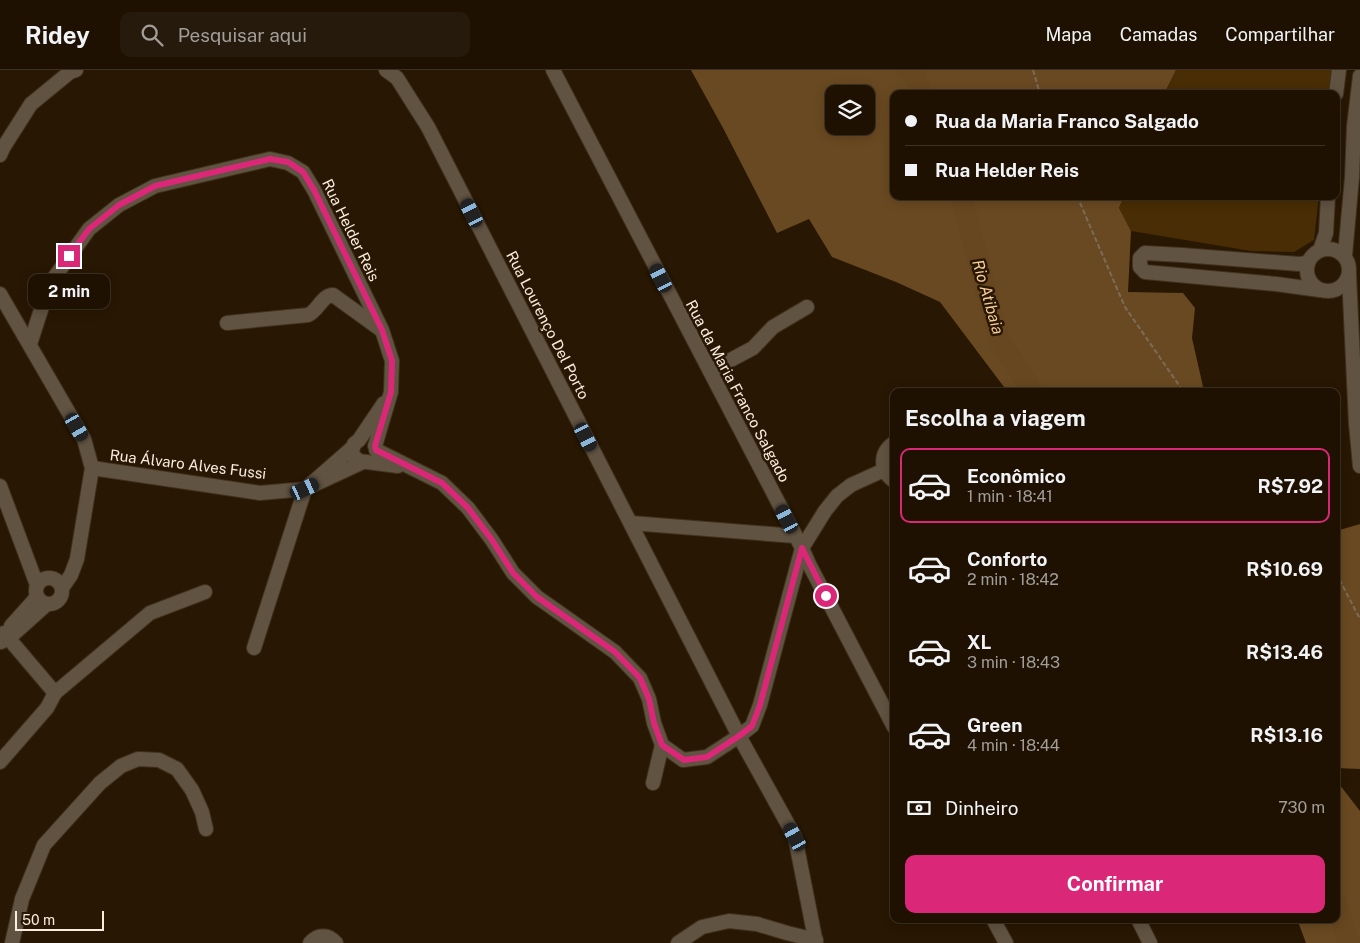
<!DOCTYPE html>
<html lang="pt">
<head>
<meta charset="utf-8">
<style>
  :root { --surface:#1e1102; --page:#261a0c; --text:#f1f3f6; --muted:#a19d99; --line:#3c3124; --accent:#db2777 }
  body { margin:0; font-family:"Public Sans",sans-serif; background:var(--page); color:var(--text); height:100vh; display:flex; flex-direction:column; font-size:19px; white-space:nowrap }
  * { box-sizing:border-box; margin:0 }
  p { font-size:16px; color:var(--muted) }
  .icon { flex:none; width:28px; height:28px; fill:none; stroke:currentColor; stroke-width:2; stroke-linecap:round; stroke-linejoin:round }
  .map { position:relative; flex:1; overflow:hidden }
  .details { position:absolute; left:890px; top:318px; width:450px; height:535px; display:flex; flex-direction:column; background:var(--surface); border-radius:10px; box-shadow:0 2px 12px #0003,0 0 0 1px var(--line) }
  .details>* { flex:none }
  .banner { position:absolute; left:890px; top:20px; width:450px; height:110px; border-radius:10px; box-shadow:0 2px 12px #0003,0 0 0 1px var(--line); display:grid; align-content:center; height:110px; padding:0 15px; background:var(--surface) }
  .controls { position:absolute; left:825px; top:15px; display:grid; gap:10px }
  .controls a { display:grid; place-items:center; width:50px; height:50px; border-radius:10px; background:var(--surface); box-shadow:0 2px 12px #0003,0 0 0 1px var(--line); font-size:25px }
  .scale { position:absolute; left:15px; bottom:12px; width:89px; box-sizing:border-box; padding-left:5px; border:2px solid #f9ecdf; border-top:0; font-size:14px; line-height:18px; white-space:nowrap; color:#f9ecdf; -webkit-text-stroke:4px #281702; paint-order:stroke }
  .end { position:absolute; width:22px; height:22px; margin:-11px; border:6px solid #db2777; background:#fff; box-shadow:0 0 0 2px #fff }
  .from { border-radius:50% }
  .bubble { position:absolute; height:35px; border-radius:10px; background:var(--surface); box-shadow:0 2px 12px #0003,0 0 0 1px var(--line); font-size:16px; font-weight:700; line-height:35px; text-align:center }
  .car { position:absolute; width:15px; height:30px; margin:-15px -8px; border-radius:6px; box-shadow:0 0 4px 1px #0007; background:linear-gradient(#222 24%,#8ab4d8 0 40%,#222 0 76%,#8ab4d8 0 86%,#222 0) }
  .banner b { display:flex; align-items:center; gap:18px; height:48px; font-size:19px }
  .banner b+b { border-top:1px solid var(--line) }
  .banner i { width:12px; height:12px; background:var(--text) }
  ul { padding:0; list-style:none }
  li { display:flex; align-items:center; gap:15px; height:75px; margin:0 10px 8px; padding:0 5px; border:2px solid transparent; border-radius:10px }
  li div { flex:1 }
  li b { display:block; font-size:19px }
  li em { font-style:normal; font-weight:700 }
  li.active { border-color:var(--accent) }
  li>.icon { width:45px; height:45px; stroke-width:1.5 }
  h2 { padding:0 15px; font-size:22px; line-height:60px }
  .pay { display:flex; align-items:center; gap:12px; height:55px; padding:0 15px; font-size:19px }
  .pay p { margin-inline-start:auto }
  .primary-button { display:flex; gap:10px; margin-top:auto; padding:10px 15px }
  .primary-button a { flex:1; height:58px; border-radius:10px; background:var(--accent); color:#fff; font-size:20px; font-weight:700; line-height:58px; text-align:center }
  header { display:flex; align-items:center; gap:30px; box-sizing:border-box; height:70px; padding:0 25px; background:var(--surface); border-bottom:1px solid var(--line) }
  header strong { font-size:24px }
  nav { display:flex; gap:28px; margin-inline-start:auto; font-size:18px }
  .search { width:350px; height:45px; background:var(--page); display:flex; align-items:center; gap:12px; box-sizing:border-box; padding:0 18px; border-radius:10px; color:var(--muted); font-size:19px }
  .map>svg:first-child { display:block }
  .green { fill:#492d04 }
  .forest { fill:#694921; fill-rule:evenodd }
  .lines { fill:none; stroke-linecap:round; stroke-linejoin:round }
  .river { stroke:#67471f; stroke-width:21 }
  .minor-casing { stroke:#41311d; stroke-width:16 }
  .path { stroke:#7b6c5a; stroke-width:2; stroke-dasharray:5 2.5; stroke-linecap:butt }
  .minor { stroke:#615342; stroke-width:14 }
  .route { stroke:#db2777; stroke-width:6 }
  .labels { text-anchor:middle; dominant-baseline:central; stroke-width:5; stroke-linejoin:round; paint-order:stroke }
  .street-label { font-size:15px; fill:#f9ecdf; stroke:#281702 }
  .water-label { font-size:16px; font-style:italic; fill:#f8cc9b; stroke:#281702 }
</style>
</head>
<body>
<header>
<strong>Ridey</strong>
<div class="search"><svg class="icon" aria-label="search" viewBox="0 0 24 24"><circle cx="10" cy="10" r="6"/><path d="M15 15l6 6"/></svg>Pesquisar aqui</div>
<nav><a>Mapa</a><a>Camadas</a><a>Compartilhar</a></nav>
</header>
<div class="map">
<svg width="1360" height="873" viewBox="0 0 1360 873">
  <rect width="100%" height="100%" fill="#281702"/>
  <!-- green -->
  <g class="green">
    <polygon points="1176,0 1334,0 1331,24 1164,24"/>
    <polygon points="1124,126 1319,126 1314,170 1294,182 1251,181 1131,161 1119,138"/>
  </g>
  <!-- forest -->
  <g class="forest">
    <path d="M 691,0 L 1176,0 L 1164,24 L 894,24 L 894,126 L 1124,126 L 1119,138 L 1131,161 L 1128,222 L 1183,223 L 1195,238 L 1192,268 L 1204,321 L 1007,321 L 940,232 L 896,212 L 832,187 L 809,149 L 777,163 L 723,58 ZM 834,24 L 866,24 L 866,56 L 834,56 Z"/>
    <polygon points="1360,454 1360,699 1336,698 1336,461"/>
    <polygon points="1336,710 1360,741 1360,873 1306,873 1297,849 1336,849"/>
  </g>
  <g class="lines">
    <!-- river -->
    <g class="river">
      <polyline points="907,0 914,6 923,24"/>
      <polyline points="961,126 999,269 1032,321"/>
      <polyline points="1336,832 1349,873"/>
    </g>
    <defs>
      <g id="minor">
        <polyline points="386,0 397,8 428,57 739,666 795,767 816,873"/>
        <polyline points="553,0 802,478 809,494 894,657"/>
        <polyline points="1336,24 1339,0"/>
        <polyline points="0,85 3,78 31,34 70,2 76,0"/>
        <circle cx="1328" cy="200" r="21"/>
        <polyline points="1320,180 1326,163 1328,126"/>
        <polyline points="1345,185 1352,107 1354,56 1360,6"/>
        <polyline points="1308,193 1299,194 1182,185 1145,183 1140,188 1140,197 1145,202 1276,214 1320,220"/>
        <polyline points="1349,205 1356,354 1360,396"/>
        <polyline points="0,224 84,369 92,398 77,489 71,505 62,518"/>
        <path d="M 227,253 L 308,245 C 318,241 322,225 333,225 L 380,259"/>
        <polyline points="30,274 49,215 89,159 119,135 155,116 270,89 288,93 303,102 314,120 382,260 392,291 391,322 375,376"/>
        <polyline points="710,301 753,278 773,257 807,237"/>
        <polyline points="384,333 359,370 354,374 352,382 353,386 359,391 398,396"/>
        <path d="M 894,373 C 879,383 880,401 894,411"/>
        <polyline points="376,380 442,413 468,438 492,470 513,503 537,527 615,582 640,608 649,629 654,653 662,675 683,690 707,687 739,666 752,656 760,635 802,478 825,441 837,426 851,415 884,400"/>
        <polyline points="92,398 260,423 305,419 363,392"/>
        <polyline points="0,416 37,515"/>
        <polyline points="631,453 795,466"/>
        <circle cx="49" cy="521" r="13"/>
        <polyline points="11,556 37,527"/>
        <polyline points="1,572 9,568 47,534"/>
        <polyline points="254,578 305,419 352,378"/>
        <polyline points="55,623 150,543 205,522"/>
        <polyline points="0,692 47,638 55,623 4,563"/>
        <polyline points="653,713 662,675"/>
        <polyline points="993,849 1006,873"/>
        <polyline points="1138,849 1150,873"/>
        <polyline points="12,873 22,829 44,775 100,713 121,696 138,689 159,690 177,699 192,720 202,742 206,759"/>
        <path d="M 310,873 C 318,864 328,864 336,873"/>
        <polyline points="678,873 702,857 729,851 757,854 787,863 816,870"/>
      </g>
    </defs>
    <!-- minor casing -->
    <use href="#minor" class="minor-casing"/>
    <!-- path -->
    <g class="path">
      <polyline points="1033,0 1040,24"/>
      <polyline points="1077,126 1125,237 1183,321"/>
      <polyline points="1336,503 1360,549"/>
    </g>
    <!-- minor -->
    <use href="#minor" class="minor"/>
  </g>
  <g class="lines">
    <!-- route -->
    <polyline class="route" points="69,186 89,159 119,135 155,116 270,89 288,92 303,102 314,120 382,260 392,291 391,322 375,376 376,380 442,413 468,438 492,470 513,503 537,527 615,582 640,608 649,629 654,653 662,675 684,690 707,687 739,666 752,656 760,635 802,478 826,526"/>
  </g>
  <g class="labels">
    <!-- street labels -->
    <g class="street-label">
      <text transform="translate(351 160) rotate(64)">Rua Helder Reis</text>
      <text transform="translate(548 255) rotate(63)">Rua Lourenço Del Porto</text>
      <text transform="translate(738 321) rotate(62)">Rua da Maria Franco Salgado</text>
      <text transform="translate(188 394) rotate(7)">Rua Álvaro Alves Fussi</text>
    </g>
    <!-- water labels -->
    <g class="water-label">
      <text transform="translate(988 227) rotate(74)">Rio Atibaia</text>
    </g>
  </g>
</svg>
<div class="controls">
<a><svg class="icon" aria-label="layers" viewBox="0 0 24 24"><path d="M12 4l9 5-9 5-9-5zM3 14l9 5 9-5"/></svg></a>
</div>
<div class="scale">50 m</div>
<i class="end from" style="left:826px;top:526px"></i>
<i class="end" style="left:69px;top:186px"></i>
<div class="bubble" style="left:28px;top:204px;width:82px">2 min</div>
<i class="car" style="left:472px;top:143px;rotate:333deg"></i>
<i class="car" style="left:661px;top:208px;rotate:333deg"></i>
<i class="car" style="left:77px;top:357px;rotate:150deg"></i>
<i class="car" style="left:586px;top:367px;rotate:153deg"></i>
<i class="car" style="left:305px;top:419px;rotate:65deg"></i>
<i class="car" style="left:787px;top:449px;rotate:332deg"></i>
<i class="car" style="left:795px;top:767px;rotate:331deg"></i>
<div class="banner">
<b><i class="from"></i>Rua da Maria Franco Salgado</b>
<b><i></i>Rua Helder Reis</b>
</div>
<section class="details">
<h2>Escolha a viagem</h2>
<ul>
<li class="active"><svg class="icon" aria-label="car" viewBox="0 0 24 24"><path d="M5 17H2v-5l4-1 3-4h7l3 4 3 1v5h-3M9 17h6M6 11h13"/><circle cx="7" cy="17" r="2"/><circle cx="17" cy="17" r="2"/></svg><div><b>Econômico</b><p>1 min · 18:41</p></div><em>R$7.92</em></li>
<li><svg class="icon" aria-label="car" viewBox="0 0 24 24"><path d="M5 17H2v-5l4-1 3-4h7l3 4 3 1v5h-3M9 17h6M6 11h13"/><circle cx="7" cy="17" r="2"/><circle cx="17" cy="17" r="2"/></svg><div><b>Conforto</b><p>2 min · 18:42</p></div><em>R$10.69</em></li>
<li><svg class="icon" aria-label="car" viewBox="0 0 24 24"><path d="M5 17H2v-5l4-1 3-4h7l3 4 3 1v5h-3M9 17h6M6 11h13"/><circle cx="7" cy="17" r="2"/><circle cx="17" cy="17" r="2"/></svg><div><b>XL</b><p>3 min · 18:43</p></div><em>R$13.46</em></li>
<li><svg class="icon" aria-label="car" viewBox="0 0 24 24"><path d="M5 17H2v-5l4-1 3-4h7l3 4 3 1v5h-3M9 17h6M6 11h13"/><circle cx="7" cy="17" r="2"/><circle cx="17" cy="17" r="2"/></svg><div><b>Green</b><p>4 min · 18:44</p></div><em>R$13.16</em></li>
</ul>
<div class="pay"><svg class="icon" aria-label="cash" viewBox="0 0 24 24"><path d="M3 7h18v10H3z"/><circle cx="12" cy="12" r="2"/></svg>Dinheiro<p>730 m</p></div>
<div class="primary-button"><a>Confirmar</a></div>
</section>
</div>
</body>
</html>
